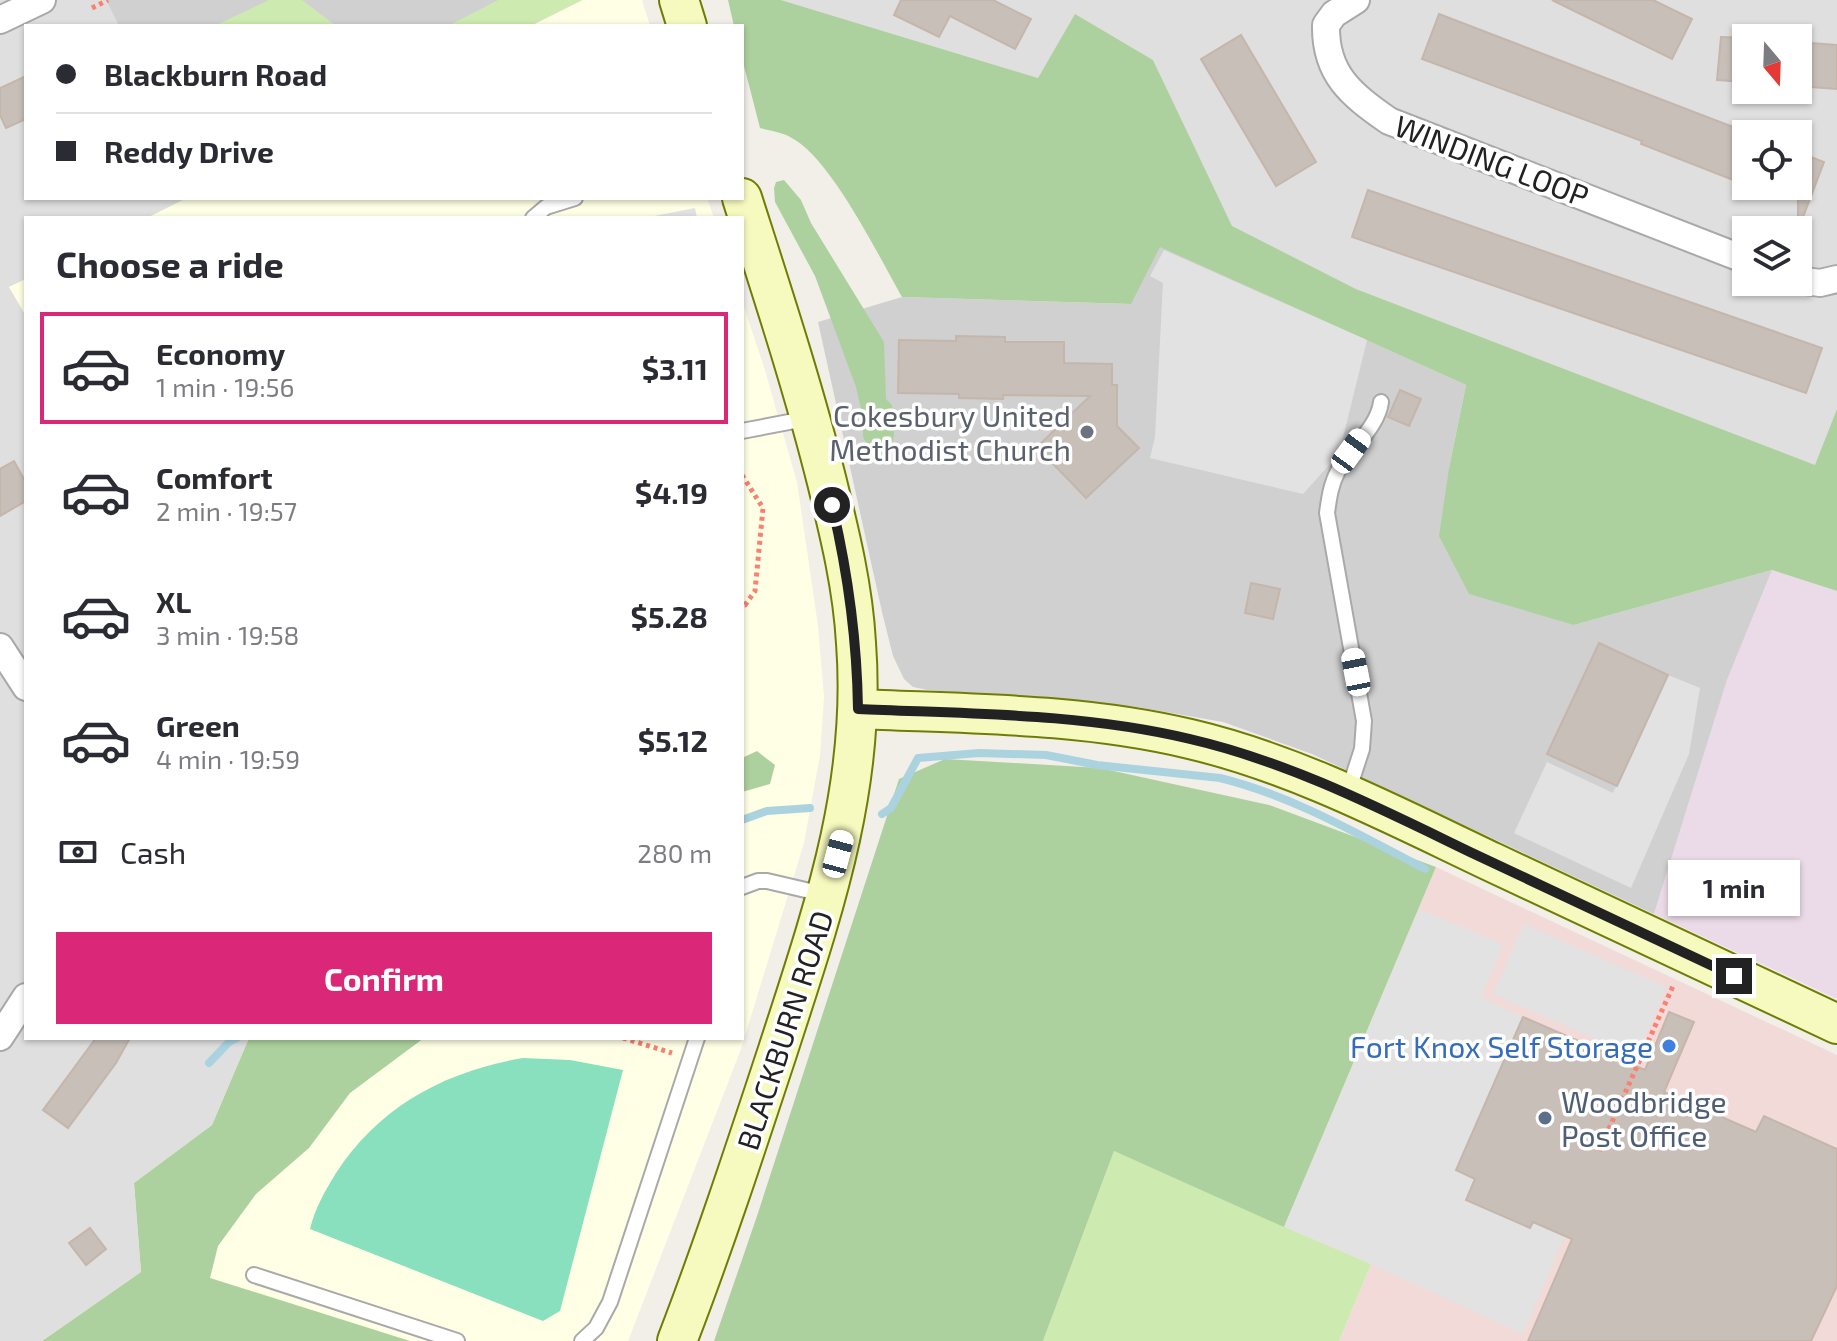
<!DOCTYPE html>
<html lang="en">
<head>
<meta charset="utf-8">
<style>
  :root { --surface:#fff; --page:#f7f7f7; --text:#2b2b33; --muted:#7c7c81; --line:#e1e1e2; --accent:#db2777 }
  body { margin:0; font-family:"Exo 2",sans-serif; background:var(--page); color:var(--text); height:100vh; display:flex; flex-direction:column; font-size:30px; white-space:nowrap }
  * { box-sizing:border-box; margin:0 }
  p { font-size:26px; color:var(--muted) }
  .icon { flex:none; width:44px; height:44px; fill:none; stroke:currentColor; stroke-width:2; stroke-linecap:round; stroke-linejoin:round }
  .map { position:relative; flex:1; overflow:hidden }
  .side { position:absolute; left:24px; top:216px; width:720px; height:824px; display:flex; flex-direction:column; background:var(--surface); border-radius:0px; box-shadow:0 2px 6px #0004 }
  .side>* { flex:none }
  .banner { position:absolute; left:24px; top:24px; width:720px; height:176px; border-radius:0px; box-shadow:0 2px 6px #0004; display:grid; align-content:center; height:176px; padding:0 32px; background:var(--surface) }
  .needle { width:52px; rotate:161deg }
  .fabs { position:absolute; left:1732px; top:24px; display:grid; gap:16px }
  .fabs a { display:grid; place-items:center; width:80px; height:80px; border-radius:0px; background:var(--surface); box-shadow:0 2px 6px #0004; font-size:40px }
  .end { position:absolute; width:36px; height:36px; margin:-18px; border:10px solid #222; background:#fff; box-shadow:0 0 0 4px #fff }
  .from { border-radius:50% }
  .bubble { position:absolute; height:56px; border-radius:0px; background:var(--surface); box-shadow:0 2px 6px #0004; font-size:26px; font-weight:700; line-height:56px; text-align:center }
  .car { position:absolute; width:24px; height:48px; margin:-24px -12px; border-radius:10px; box-shadow:0 0 6px 2px #0007; background:linear-gradient(#fff 24%,#345 0 40%,#fff 0 76%,#345 0 86%,#fff 0) }
  .banner b { display:flex; align-items:center; gap:28px; height:76px; font-size:30px }
  .banner b+b { border-top:2px solid var(--line) }
  .banner i { width:20px; height:20px; background:var(--text) }
  ul { padding:0; list-style:none }
  li { display:flex; align-items:center; gap:24px; height:112px; margin:0 16px 12px; padding:0 16px; border:4px solid transparent; border-radius:0px }
  li div { flex:1 }
  li b { display:block; font-size:30px }
  li em { font-style:normal; font-weight:700 }
  li.selected { border-color:var(--accent) }
  li>.icon { width:72px; height:72px; stroke-width:1.5 }
  h2 { padding:0 32px; font-size:36px; line-height:96px }
  .pay { display:flex; align-items:center; gap:20px; height:88px; padding:0 32px; font-size:30px }
  .pay p { margin-inline-start:auto }
  .action { display:flex; gap:16px; margin-top:auto; padding:16px 32px }
  .action a { flex:1; height:92px; border-radius:0px; background:var(--accent); color:#fff; font-size:32px; font-weight:700; line-height:92px; text-align:center }
  .map>svg:first-child { display:block }
  .residential { fill:#e0dfdf; fill-rule:evenodd }
  .commercial { fill:#f2dad9 }
  .industrial { fill:#ebdbe8 }
  .education { fill:#ffffe5 }
  .religious { fill:#d0d0d0 }
  .grass { fill:#cdebb0 }
  .forest { fill:#add19e }
  .pitch { fill:#88e0be }
  .parking { fill:#e2e2e2 }
  .lines { fill:none; stroke-linecap:round; stroke-linejoin:round }
  .stream { stroke:#aad3df; stroke-width:8 }
  .building { fill:#c7bfb8; stroke:#c4b6ab; stroke-width:2 }
  .lane-casing { stroke:#a9a9a9; stroke-width:18 }
  .street-casing { stroke:#a9a9a9; stroke-width:30 }
  .secondary-casing { stroke:#707d05; stroke-width:42 }
  .path { stroke:#fa8072; stroke-width:5; stroke-dasharray:4 4; stroke-linecap:butt }
  .lane { stroke:#fff; stroke-width:14 }
  .street { stroke:#fff; stroke-width:26 }
  .secondary { stroke:#f7fabf; stroke-width:38 }
  .route { stroke:#222; stroke-width:10 }
  .worship-dot { fill:#6b7280; stroke:#fff; stroke-width:3 }
  .shop-dot { fill:#3f7fe0; stroke:#fff; stroke-width:3 }
  .service-dot { fill:#5c6f8a; stroke:#fff; stroke-width:3 }
  .labels { text-anchor:middle; dominant-baseline:central; stroke-width:7; stroke-linejoin:round; paint-order:stroke }
  .street-label { font-size:30px; fill:#222; stroke:#fff }
  .worship-label { font-size:30px; fill:#5b616d; stroke:#fff; text-anchor:end }
  .shop-label { font-size:30px; fill:#366cbe; stroke:#fff; text-anchor:end }
  .service-label { font-size:30px; fill:#4e5e75; stroke:#fff; text-anchor:start }
</style>
</head>
<body>
<div class="map">
<svg width="1837" height="1341" viewBox="0 0 1837 1341">
  <rect width="100%" height="100%" fill="#f2efe9"/>
  <!-- residential -->
  <g class="residential">
    <polygon points="0,0 106,0 119,26 26,26 26,198 187,198 147,218 26,218 26,279 9,287 26,316 26,1038 249,1038 212,1125 134,1183 141,1272 42,1341 0,1341"/>
    <path d="M 781,0 L 1837,0 L 1837,474 L 1356,289 L 1231,226 L 1153,60 L 1076,15 L 1038,78 ZM 1746,38 L 1798,38 L 1798,90 L 1746,90 ZM 1746,134 L 1798,134 L 1798,186 L 1746,186 ZM 1746,230 L 1798,230 L 1798,282 L 1746,282 Z"/>
  </g>
  <!-- commercial -->
  <polygon class="commercial" points="1436,867 1837,1055 1837,1341 1339,1341 1371,1264 1284,1227"/>
  <!-- industrial -->
  <polygon class="industrial" points="1772,570 1837,591 1837,999 1654,914 1727,680"/>
  <!-- education -->
  <g class="education">
    <polygon points="582,0 642,0 650,26 530,26"/>
    <polygon points="187,198 707,198 714,218 147,218"/>
    <polygon points="26,279 26,316 9,287"/>
    <polygon points="742,301 764,367 797,482 818,626 824,697 820,755 804,843 741,1049 628,1341 42,1341 141,1272 134,1183 212,1125 249,1038 742,1038"/>
  </g>
  <!-- religious -->
  <g class="religious">
    <polygon points="106,0 582,0 530,26 119,26"/>
    <polygon points="1159,246 1466,385 1449,468 1574,625 1772,570 1727,680 1654,914 1312,754 1223,722 1137,707 928,690 913,687 904,679 893,656 882,612 818,322 902,297 1130,304"/>
  </g>
  <!-- grass -->
  <g class="grass">
    <polygon points="269,0 302,0 336,26 214,26"/>
    <polygon points="498,0 582,0 530,26 448,26"/>
    <polygon points="1114,1151 1371,1264 1339,1341 1043,1341"/>
  </g>
  <!-- forest -->
  <g class="forest">
    <path d="M 728,0 L 781,0 L 1038,78 L 1075,14 L 1153,60 L 1232,226 L 1356,289 L 1815,465 L 1837,409 L 1837,591 L 1772,570 L 1574,625 L 1469,594 L 1439,536 L 1449,468 L 1466,385 L 1160,247 L 1131,304 L 902,297 C 879,257 830,156 790,137 C 781,132 770,131 760,128 L 742,58 L 742,26 L 734,26 Z"/>
    <path d="M 784,180 L 801,200 L 811,223 L 884,342 L 886,399 L 892,405 C 892,429 902,446 876,459 L 863,437 L 863,418 L 856,387 L 815,276 L 775,202 L 774,188 L 776,182 Z"/>
    <polygon points="757,751 775,765 770,784 742,792 742,758"/>
    <polygon points="945,759 1100,768 1269,805 1436,867 1284,1227 1114,1151 1043,1341 714,1341 757,1216 899,779"/>
    <polygon points="249,1038 424,1038 350,1093 309,1148 256,1194 218,1246 210,1278 410,1341 42,1341 141,1272 134,1183 212,1125"/>
  </g>
  <!-- pitch -->
  <path class="pitch" d="M 523,1058 L 570,1060 L 623,1070 L 560,1311 L 543,1321 L 310,1229 C 315,1208 325,1191 336,1173 C 379,1106 446,1071 523,1058 Z"/>
  <!-- parking -->
  <g class="parking">
    <polygon points="695,208 697,218 644,218"/>
    <polygon points="1164,250 1367,340 1339,454 1303,494 1150,458 1155,437 1163,283 1150,276"/>
    <polygon points="1668,675 1700,688 1689,754 1631,888 1514,833 1547,762 1613,793"/>
    <polygon points="1419,909 1503,944 1481,997 1523,1017 1475,1179 1466,1200 1530,1228 1533,1222 1565,1235 1523,1334 1371,1264 1284,1227"/>
    <polygon points="1524,924 1667,987 1636,1057 1493,994"/>
  </g>
  <g class="lines">
    <!-- stream -->
    <g class="stream">
      <path d="M 882,814 L 891,808 L 918,758 L 979,753 L 1046,755 L 1097,765 L 1220,778 C 1293,796 1358,834 1425,869"/>
      <polyline points="742,820 767,811 810,808"/>
      <polyline points="209,1063 229,1042 237,1038"/>
    </g>
  </g>
  <!-- building -->
  <g class="building">
    <polygon points="901,0 993,0 1031,19 1015,49 950,16 939,37 894,15"/>
    <polygon points="1552,0 1653,0 1692,19 1672,59"/>
    <polygon points="1439,14 1746,132 1746,185 1641,144 1642,141 1422,59"/>
    <polygon points="1241,35 1316,162 1276,186 1201,59"/>
    <polygon points="1721,37 1746,38 1746,82 1717,80"/>
    <polygon points="1798,42 1837,45 1837,89 1798,86"/>
    <polygon points="26,76 26,119 6,128 0,115 0,88"/>
    <polygon points="1798,152 1824,162 1800,225 1798,225"/>
    <polygon points="1368,190 1822,348 1806,393 1352,237"/>
    <polygon points="956,336 1005,337 1005,342 1064,342 1064,363 1112,364 1112,385 1117,385 1117,426 1139,448 1086,498 1037,447 1090,396 1003,395 1003,399 959,398 959,394 898,393 899,340 956,341"/>
    <polygon points="1400,390 1421,399 1409,426 1388,417"/>
    <polygon points="14,461 26,483 26,501 0,516 0,469"/>
    <polygon points="1251,583 1280,589 1273,619 1245,613"/>
    <polygon points="1599,643 1668,675 1617,786 1547,754"/>
    <polygon points="1669,1012 1694,1022 1664,1092 1756,1132 1764,1116 1837,1149 1837,1286 1811,1341 1528,1341 1572,1239 1533,1222 1530,1228 1466,1200 1475,1179 1456,1170 1523,1017 1645,1070"/>
    <polygon points="96,1038 130,1038 116,1063 68,1128 43,1110"/>
    <polygon points="90,1228 106,1249 86,1265 69,1243"/>
  </g>
  <g class="lines">
    <defs>
      <g id="lane">
        <polyline points="533,218 546,207 575,198"/>
        <polyline points="742,431 810,418"/>
        <path d="M 1348,792 L 1362,749 L 1364,721 L 1327,513 C 1329,498 1331,484 1338,471 C 1350,449 1378,427 1381,402"/>
        <polyline points="742,887 758,881 767,881 827,895"/>
        <polyline points="254,1275 457,1341"/>
        <polyline points="582,1341 596,1328 610,1302 697,1038"/>
      </g>
      <g id="street">
        <path d="M 1356,0 L 1334,14 L 1326,25 C 1325,75 1352,95 1389,121 L 1746,260"/>
        <polyline points="0,20 42,0"/>
        <polyline points="1798,280 1820,283 1837,279"/>
        <polyline points="0,647 26,687"/>
        <polyline points="0,1037 26,997"/>
      </g>
      <g id="secondary">
        <polyline points="679,0 687,26"/>
        <path d="M 858,709 C 969,714 1081,713 1190,739 C 1296,764 1393,815 1492,862 C 1607,916 1722,970 1837,1024"/>
        <path d="M 677,1341 C 714,1245 746,1147 778,1050 C 822,914 867,787 856,643 C 853,588 840,535 827,482 C 803,386 772,292 742,198"/>
      </g>
    </defs>
    <!-- lane casing -->
    <use href="#lane" class="lane-casing"/>
    <!-- street casing -->
    <use href="#street" class="street-casing"/>
    <!-- secondary casing -->
    <use href="#secondary" class="secondary-casing"/>
    <!-- path -->
    <g class="path">
      <polyline points="92,8 108,0"/>
      <polyline points="742,475 763,508 755,591 745,605 742,605"/>
      <polyline points="623,1038 672,1053"/>
      <polyline points="1599,1151 1673,986"/>
    </g>
    <!-- lane -->
    <use href="#lane" class="lane"/>
    <!-- street -->
    <use href="#street" class="street"/>
    <!-- secondary -->
    <use href="#secondary" class="secondary"/>
  </g>
  <g class="lines">
    <!-- route -->
    <path class="route" d="M 832,505 C 848,573 857,639 858,709 C 969,714 1081,713 1190,739 C 1289,762 1379,808 1470,852 C 1558,893 1646,934 1734,976"/>
  </g>
  <!-- markers -->
  <circle class="worship-dot" cx="1087" cy="432" r="8"/>
  <circle class="shop-dot" cx="1669" cy="1046" r="8"/>
  <circle class="service-dot" cx="1545" cy="1118" r="8"/>
  <g class="labels">
    <!-- street labels -->
    <g class="street-label">
      <text transform="translate(1492 160) rotate(21)">WINDING LOOP</text>
      <text transform="translate(784 1030) rotate(-72)">BLACKBURN ROAD</text>
    </g>
    <!-- worship labels -->
    <g class="worship-label">
      <text x="1071" y="415">Cokesbury United<tspan x="1071" dy="34">Methodist Church</tspan></text>
    </g>
    <!-- shop labels -->
    <g class="shop-label">
      <text x="1653" y="1046">Fort Knox Self Storage</text>
    </g>
    <!-- service labels -->
    <g class="service-label">
      <text x="1561" y="1101">Woodbridge<tspan x="1561" dy="34">Post Office</tspan></text>
    </g>
  </g>
</svg>
<div class="fabs">
<a><svg class="needle" viewBox="-14 -14 28 28"><path d="M0-13l5 13h-10z" fill="#e53935"/><path d="M0 13l5-13h-10z" fill="#7c7c81"/></svg></a>
<a><svg class="icon" aria-label="locate" viewBox="0 0 24 24"><circle cx="12" cy="12" r="6"/><path d="M12 2v4M12 18v4M2 12h4M18 12h4"/></svg></a>
<a><svg class="icon" aria-label="layers" viewBox="0 0 24 24"><path d="M12 4l9 5-9 5-9-5zM3 14l9 5 9-5"/></svg></a>
</div>
<i class="end from" style="left:832px;top:505px"></i>
<i class="end" style="left:1734px;top:976px"></i>
<div class="bubble" style="left:1668px;top:860px;width:132px">1 min</div>
<i class="car" style="left:1351px;top:451px;rotate:36deg"></i>
<i class="car" style="left:1356px;top:672px;rotate:349deg"></i>
<i class="car" style="left:838px;top:854px;rotate:15deg"></i>
<div class="banner">
<b><i class="from"></i>Blackburn Road</b>
<b><i></i>Reddy Drive</b>
</div>
<section class="side">
<h2>Choose a ride</h2>
<ul>
<li class="selected"><svg class="icon" aria-label="car" viewBox="0 0 24 24"><path d="M5 17H2v-5l4-1 3-4h7l3 4 3 1v5h-3M9 17h6M6 11h13"/><circle cx="7" cy="17" r="2"/><circle cx="17" cy="17" r="2"/></svg><div><b>Economy</b><p>1 min · 19:56</p></div><em>$3.11</em></li>
<li><svg class="icon" aria-label="car" viewBox="0 0 24 24"><path d="M5 17H2v-5l4-1 3-4h7l3 4 3 1v5h-3M9 17h6M6 11h13"/><circle cx="7" cy="17" r="2"/><circle cx="17" cy="17" r="2"/></svg><div><b>Comfort</b><p>2 min · 19:57</p></div><em>$4.19</em></li>
<li><svg class="icon" aria-label="car" viewBox="0 0 24 24"><path d="M5 17H2v-5l4-1 3-4h7l3 4 3 1v5h-3M9 17h6M6 11h13"/><circle cx="7" cy="17" r="2"/><circle cx="17" cy="17" r="2"/></svg><div><b>XL</b><p>3 min · 19:58</p></div><em>$5.28</em></li>
<li><svg class="icon" aria-label="car" viewBox="0 0 24 24"><path d="M5 17H2v-5l4-1 3-4h7l3 4 3 1v5h-3M9 17h6M6 11h13"/><circle cx="7" cy="17" r="2"/><circle cx="17" cy="17" r="2"/></svg><div><b>Green</b><p>4 min · 19:59</p></div><em>$5.12</em></li>
</ul>
<div class="pay"><svg class="icon" aria-label="cash" viewBox="0 0 24 24"><path d="M3 7h18v10H3z"/><circle cx="12" cy="12" r="2"/></svg>Cash<p>280 m</p></div>
<div class="action"><a>Confirm</a></div>
</section>
</div>
</body>
</html>
